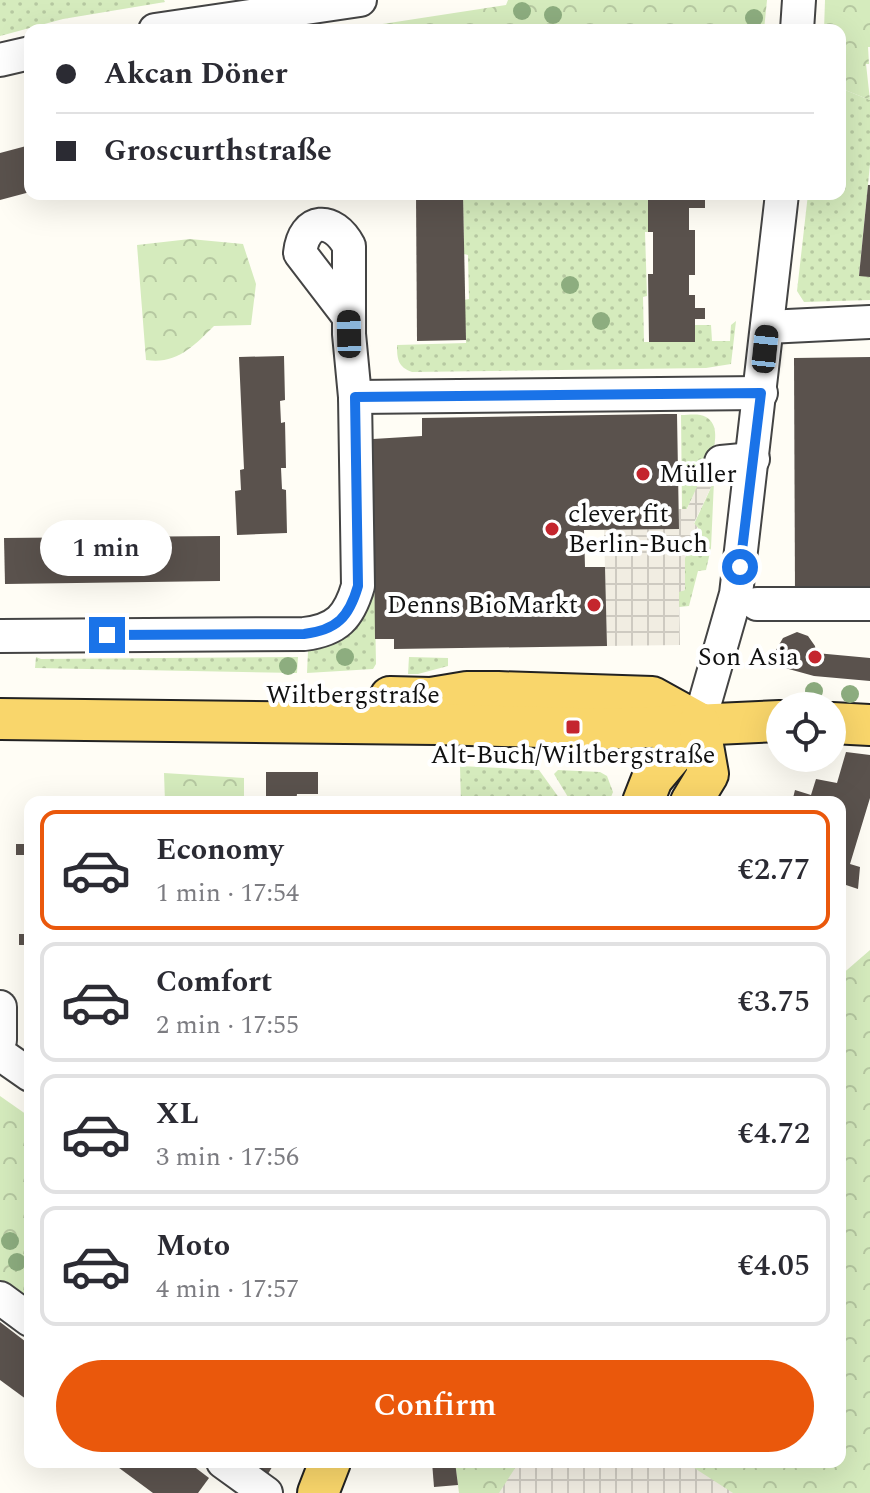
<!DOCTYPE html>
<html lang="en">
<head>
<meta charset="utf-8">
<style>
  :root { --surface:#fff; --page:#f2f2f3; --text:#2b2b33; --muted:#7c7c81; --line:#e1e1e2; --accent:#ea580c }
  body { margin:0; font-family:Spectral,serif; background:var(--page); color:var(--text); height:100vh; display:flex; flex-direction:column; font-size:30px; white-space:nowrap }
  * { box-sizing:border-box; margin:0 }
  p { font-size:26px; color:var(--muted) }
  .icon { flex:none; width:44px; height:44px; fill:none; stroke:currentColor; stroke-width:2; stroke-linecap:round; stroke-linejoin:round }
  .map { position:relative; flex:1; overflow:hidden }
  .details { position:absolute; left:24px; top:796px; width:822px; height:672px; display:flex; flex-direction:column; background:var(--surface); border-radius:16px; box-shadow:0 8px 32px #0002 }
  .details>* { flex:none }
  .banner { position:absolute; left:24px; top:24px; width:822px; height:176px; border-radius:16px; box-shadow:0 8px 32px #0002; display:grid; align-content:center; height:176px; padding:0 32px; background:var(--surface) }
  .controls { position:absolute; left:766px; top:692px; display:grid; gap:16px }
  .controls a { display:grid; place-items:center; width:80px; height:80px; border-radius:50%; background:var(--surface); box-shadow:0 8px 32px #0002; font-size:40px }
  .end { position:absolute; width:36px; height:36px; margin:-18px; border:10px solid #1a73e8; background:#fff; box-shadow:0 0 0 4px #fff }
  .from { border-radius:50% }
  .bubble { position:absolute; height:56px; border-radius:28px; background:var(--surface); box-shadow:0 8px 32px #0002; font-size:26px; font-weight:600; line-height:56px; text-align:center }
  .car { position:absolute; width:24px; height:48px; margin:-24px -12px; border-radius:10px; box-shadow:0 0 6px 2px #0007; background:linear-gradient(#222 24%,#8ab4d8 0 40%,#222 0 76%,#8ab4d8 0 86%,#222 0) }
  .banner b { display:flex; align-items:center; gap:28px; height:76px; font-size:30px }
  .banner b+b { border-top:2px solid var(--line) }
  .banner i { width:20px; height:20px; background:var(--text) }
  ul { padding:14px 0 0; list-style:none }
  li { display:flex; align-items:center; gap:24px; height:120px; margin:0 16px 12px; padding:0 16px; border:4px solid var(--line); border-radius:16px }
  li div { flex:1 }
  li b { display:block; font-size:30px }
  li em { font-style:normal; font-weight:600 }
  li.on { border-color:var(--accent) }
  li>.icon { width:72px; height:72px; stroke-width:1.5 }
  .cta { display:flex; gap:16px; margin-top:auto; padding:16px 32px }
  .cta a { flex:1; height:92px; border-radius:48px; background:var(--accent); color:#fff; font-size:32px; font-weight:600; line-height:92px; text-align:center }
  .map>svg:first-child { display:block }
  .grass { fill:url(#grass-dots) }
  .park { fill:url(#park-crowns) }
  .plaza { fill:url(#plaza-grid) }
  .building { fill:#5a524d }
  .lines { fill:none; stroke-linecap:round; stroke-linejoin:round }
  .minor-casing { stroke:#444; stroke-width:36 }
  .major-casing { stroke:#222; stroke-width:44 }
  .minor { stroke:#fff; stroke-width:32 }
  .major { stroke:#f9d66b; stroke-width:40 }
  .tree { fill:#8dad7f }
  .route { stroke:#1a73e8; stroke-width:10 }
  .poi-dot { fill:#c4262e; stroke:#fff; stroke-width:3 }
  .labels { text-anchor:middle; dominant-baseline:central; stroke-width:8; stroke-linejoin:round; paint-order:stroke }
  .poi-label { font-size:26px; fill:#111; stroke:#fff; text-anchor:start }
  .street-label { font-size:26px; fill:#111; stroke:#fff }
</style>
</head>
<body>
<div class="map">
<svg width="870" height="1493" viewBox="0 0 870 1493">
  <defs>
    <pattern id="grass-dots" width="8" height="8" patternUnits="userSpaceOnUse" patternTransform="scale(2)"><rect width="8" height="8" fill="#d5ebbd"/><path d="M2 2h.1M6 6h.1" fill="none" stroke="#b6c8a1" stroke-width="1.8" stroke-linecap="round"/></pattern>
    <pattern id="park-crowns" width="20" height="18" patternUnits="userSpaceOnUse" patternTransform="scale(2)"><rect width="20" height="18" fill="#d5ebbd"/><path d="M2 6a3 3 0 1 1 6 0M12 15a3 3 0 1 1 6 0" fill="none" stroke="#b6c8a1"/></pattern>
    <pattern id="plaza-grid" width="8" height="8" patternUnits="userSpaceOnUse" patternTransform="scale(2)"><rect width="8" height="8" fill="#f1ede2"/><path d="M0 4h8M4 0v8" fill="none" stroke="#cecac1"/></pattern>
  </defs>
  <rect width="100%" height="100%" fill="#fffdf5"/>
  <!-- grass -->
  <g class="grass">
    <polygon points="0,0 164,0 165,2 63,19 0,36"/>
    <polygon points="840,88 870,100 870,164 859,275 870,277 870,300 804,302 797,291 808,194 840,194"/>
    <path d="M 463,194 L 648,194 L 648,232 L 645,232 L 647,296 L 643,297 L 644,342 L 694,342 L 695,325 L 711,325 L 712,341 L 730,341 L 731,325 L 736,321 L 731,364 L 706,368 L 412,372 C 398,367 397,359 397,345 L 466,343 L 464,300 L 469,299 L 468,255 L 464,254 Z"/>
    <path d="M 681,415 C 689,415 699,413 706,417 C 732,432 696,490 687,509 L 682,509 Z"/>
    <polygon points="714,481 711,548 706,570 698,571 689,606 679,607 679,591 685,590 685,558 698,528 694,524"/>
    <polygon points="374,556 376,664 373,669 307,673 308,651 336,643 332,635 365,557"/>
    <polygon points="36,657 41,659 298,657 297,673 35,668"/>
    <polygon points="409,657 448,658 448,666 418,674 408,674"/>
    <polygon points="460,766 539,770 562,802 461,802"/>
    <polygon points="558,770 600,772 607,776 613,792 609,802 571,802 554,774"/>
  </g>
  <!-- park -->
  <g class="park">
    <polygon points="508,0 767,0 764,30 377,30 376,25 506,5"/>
    <polygon points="825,0 870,0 870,47 868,47 869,64 866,64 870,100 840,88 840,30 824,30"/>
    <path d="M 190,239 L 243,244 L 256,284 L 251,325 L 214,326 C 194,346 176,365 146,360 L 137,245 Z"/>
    <polygon points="164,773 244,778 244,802 165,802"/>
    <polygon points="870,950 870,1493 459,1493 455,1462 840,1462 840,976"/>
    <polygon points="0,1096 30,1117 30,1312 0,1289"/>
  </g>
  <!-- plaza -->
  <g class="plaza">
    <polygon points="716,444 714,481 694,523 698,528 685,558 685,590 679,592 680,645 607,646 604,530 678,529 678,509 687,509"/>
    <polygon points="519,1462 685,1462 733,1493 499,1493"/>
  </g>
  <!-- building -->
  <g class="building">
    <polygon points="30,145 30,192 0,200 0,153"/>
    <polygon points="868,185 870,185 870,277 859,276"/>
    <polygon points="416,194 463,194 466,340 417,341"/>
    <polygon points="648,194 705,194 705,208 689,208 689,230 695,230 695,275 689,275 689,295 695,295 695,308 705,308 705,319 695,319 695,342 649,342 648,274 653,274 653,232 648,232"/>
    <polygon points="284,356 285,400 280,401 281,423 285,422 286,468 281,468 282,489 286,490 287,533 237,535 235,491 241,490 240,470 244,469 239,357"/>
    <polygon points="870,357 870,593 795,593 794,358"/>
    <polygon points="665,414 677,414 679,529 584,530 585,567 605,567 607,646 394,649 394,639 375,639 373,439 422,436 422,418"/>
    <polygon points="220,536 220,581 5,584 4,538"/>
    <polygon points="797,632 808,636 815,646 816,653 870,658 870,681 814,676 785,668 778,660 776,650 783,638"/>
    <polygon points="846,752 870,755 870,798 850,864 860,867 858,889 840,883 840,802 792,802 795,790 811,795 816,779 837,783"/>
    <polygon points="266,772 318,772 318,794 297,794 296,802 266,802"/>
    <polygon points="27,823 30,823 30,861 27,861 27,855 16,855 16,844 27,844"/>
    <rect x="19" y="934" width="11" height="11"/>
    <polygon points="0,1322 30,1345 30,1402 0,1380"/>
    <polygon points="111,1462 188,1462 209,1478 198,1493 153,1493"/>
    <polygon points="249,1462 275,1462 268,1474"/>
    <polygon points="432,1462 455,1462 458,1485 434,1487"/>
  </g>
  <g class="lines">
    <defs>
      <g id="minor">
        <polyline points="155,30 360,0"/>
        <polyline points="797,30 799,0"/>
        <polyline points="0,60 30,53"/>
        <polyline points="767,327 870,322"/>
        <polyline points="355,397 761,393"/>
        <polyline points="721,462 753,459"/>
        <polyline points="757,604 870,604"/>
        <path d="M 0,636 L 304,634 C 337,630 349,617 358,586 L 355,397 L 349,334 L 349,246 C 333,216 304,217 300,253 L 349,317"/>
        <polyline points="699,723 736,594 782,194"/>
        <polyline points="0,1007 0,1040"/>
        <polyline points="0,1054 30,1075"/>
        <polyline points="0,1298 30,1320"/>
        <polyline points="223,1462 266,1493"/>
      </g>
      <g id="major">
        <polyline points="390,697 431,698 467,692 498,692 652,697 699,723"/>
        <polyline points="0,719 436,724 607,729 780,721"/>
        <polyline points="832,723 870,725"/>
        <polyline points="643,802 652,779 699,723"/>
        <polyline points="691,802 708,774 699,723"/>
        <polyline points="318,1493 330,1462"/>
      </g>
    </defs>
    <!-- minor casing -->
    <use href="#minor" class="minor-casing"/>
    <!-- major casing -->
    <use href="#major" class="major-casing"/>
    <!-- minor -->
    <use href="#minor" class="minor"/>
    <!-- major -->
    <use href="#major" class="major"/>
  </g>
  <!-- trees -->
  <g class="tree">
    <circle cx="522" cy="11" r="9"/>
    <circle cx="553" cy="15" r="9"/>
    <circle cx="754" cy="18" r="9"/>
    <circle cx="570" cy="285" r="9"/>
    <circle cx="601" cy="321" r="9"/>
    <circle cx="345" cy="657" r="9"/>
    <circle cx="288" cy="666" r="9"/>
    <circle cx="814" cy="691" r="9"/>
    <circle cx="850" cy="694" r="9"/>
    <circle cx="10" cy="1241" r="9"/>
    <circle cx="17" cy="1262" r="9"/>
  </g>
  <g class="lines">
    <!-- route -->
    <path class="route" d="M 107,635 L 304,634 C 337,630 349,617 358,586 L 355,397 L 761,393 L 740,567"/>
  </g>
  <!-- markers -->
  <g class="poi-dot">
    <circle cx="643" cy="474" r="8"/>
    <circle cx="552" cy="529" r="8"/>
    <circle cx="594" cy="605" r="8"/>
    <circle cx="815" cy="657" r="8"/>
    <rect x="565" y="719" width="16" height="16" rx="4"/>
  </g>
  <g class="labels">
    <!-- poi labels -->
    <g class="poi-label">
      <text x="659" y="474">Müller</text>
      <text x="568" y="514">clever fit<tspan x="568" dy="30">Berlin-Buch</tspan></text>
      <text x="578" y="605" text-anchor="end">Denns BioMarkt</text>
      <text x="799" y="657" text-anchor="end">Son Asia</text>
      <text x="573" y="755" text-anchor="middle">Alt-Buch/Wiltbergstraße</text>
    </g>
    <!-- street labels -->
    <g class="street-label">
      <text x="353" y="695">Wiltbergstraße</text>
    </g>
  </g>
</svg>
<div class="controls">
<a><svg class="icon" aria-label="locate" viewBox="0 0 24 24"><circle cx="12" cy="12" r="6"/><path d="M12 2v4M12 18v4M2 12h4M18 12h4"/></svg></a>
</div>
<i class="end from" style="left:740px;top:567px"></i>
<i class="end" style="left:107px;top:635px"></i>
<div class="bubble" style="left:40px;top:520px;width:132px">1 min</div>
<i class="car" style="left:349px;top:334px;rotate:359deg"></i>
<i class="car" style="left:765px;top:349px;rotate:6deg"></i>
<div class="banner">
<b><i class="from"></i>Akcan Döner</b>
<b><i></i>Groscurthstraße</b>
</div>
<section class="details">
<ul>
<li class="on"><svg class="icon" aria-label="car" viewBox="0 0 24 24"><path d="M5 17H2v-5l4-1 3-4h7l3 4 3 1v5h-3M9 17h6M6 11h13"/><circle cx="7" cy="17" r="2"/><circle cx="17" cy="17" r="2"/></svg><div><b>Economy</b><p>1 min · 17:54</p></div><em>€2.77</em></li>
<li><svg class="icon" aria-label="car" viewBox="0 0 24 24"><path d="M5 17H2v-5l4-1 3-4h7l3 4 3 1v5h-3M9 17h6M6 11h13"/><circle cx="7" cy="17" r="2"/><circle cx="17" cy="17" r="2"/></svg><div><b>Comfort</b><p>2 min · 17:55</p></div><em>€3.75</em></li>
<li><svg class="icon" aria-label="car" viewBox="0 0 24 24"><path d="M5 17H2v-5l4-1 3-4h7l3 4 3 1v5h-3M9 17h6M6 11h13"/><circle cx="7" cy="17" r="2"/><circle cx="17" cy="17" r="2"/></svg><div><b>XL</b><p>3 min · 17:56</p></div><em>€4.72</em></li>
<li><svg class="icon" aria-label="car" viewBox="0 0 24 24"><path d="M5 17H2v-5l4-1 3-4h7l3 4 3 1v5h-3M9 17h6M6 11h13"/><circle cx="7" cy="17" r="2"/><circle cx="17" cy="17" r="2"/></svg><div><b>Moto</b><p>4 min · 17:57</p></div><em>€4.05</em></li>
</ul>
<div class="cta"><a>Confirm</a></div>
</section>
</div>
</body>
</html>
